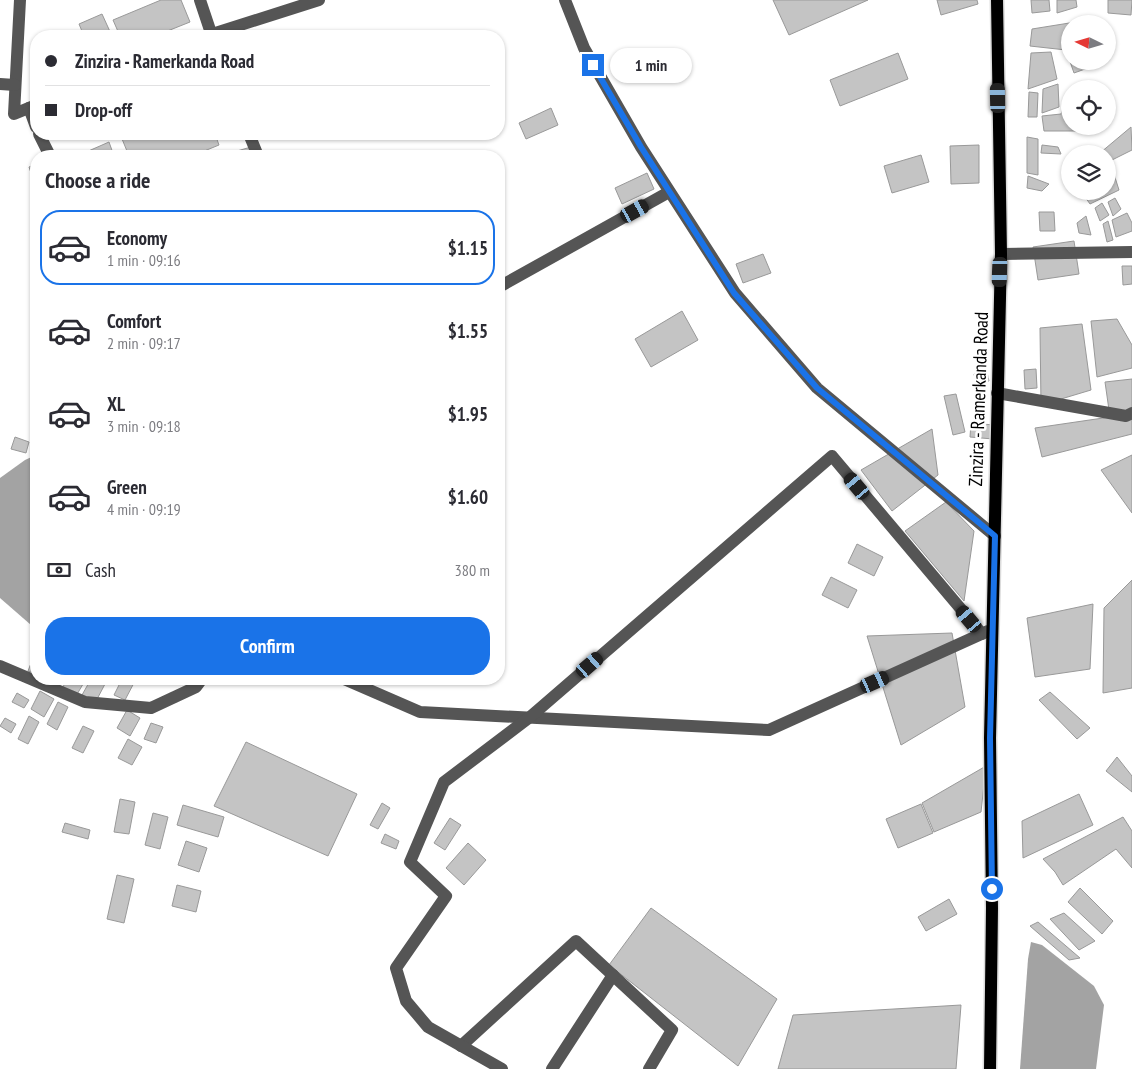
<!DOCTYPE html>
<html lang="en">
<head>
<meta charset="utf-8">
<style>
  :root { --surface:#fff; --page:#f7f7f7; --text:#2b2b33; --muted:#7c7c81; --line:#e1e1e2; --accent:#1a73e8 }
  body { margin:0; font-family:"PT Sans Narrow",sans-serif; background:var(--page); color:var(--text); height:100vh; display:flex; flex-direction:column; font-size:19px; white-space:nowrap }
  * { box-sizing:border-box; margin:0 }
  p { font-size:16px; color:var(--muted) }
  .icon { flex:none; width:28px; height:28px; fill:none; stroke:currentColor; stroke-width:2; stroke-linecap:round; stroke-linejoin:round }
  .map { position:relative; flex:1; overflow:hidden }
  .drawer { position:absolute; left:30px; top:150px; width:475px; height:535px; display:flex; flex-direction:column; background:var(--surface); border-radius:20px; box-shadow:0 1px 4px #0004 }
  .drawer>* { flex:none }
  .hud { position:absolute; left:30px; top:30px; width:475px; height:110px; border-radius:20px; box-shadow:0 1px 4px #0004; display:grid; align-content:center; height:110px; padding:0 15px; background:var(--surface) }
  .needle { width:32px; rotate:275deg }
  .controls { position:absolute; left:1061px; top:15px; display:grid; gap:10px }
  .controls a { display:grid; place-items:center; width:55px; height:55px; border-radius:50%; background:var(--surface); box-shadow:0 1px 4px #0004; font-size:25px }
  .end { position:absolute; width:22px; height:22px; margin:-11px; border:6px solid #1a73e8; background:#fff; box-shadow:0 0 0 2px #fff }
  .from { border-radius:50% }
  .bubble { position:absolute; height:35px; border-radius:18px; background:var(--surface); box-shadow:0 1px 4px #0004; font-size:16px; font-weight:600; line-height:35px; text-align:center }
  .car { position:absolute; width:15px; height:30px; margin:-15px -8px; border-radius:6px; box-shadow:0 0 4px 1px #0007; background:linear-gradient(#222 24%,#8ab4d8 0 40%,#222 0 76%,#8ab4d8 0 86%,#222 0) }
  .hud b { display:flex; align-items:center; gap:18px; height:48px; font-size:19px }
  .hud b+b { border-top:1px solid var(--line) }
  .hud i { width:12px; height:12px; background:var(--text) }
  ul { padding:0; list-style:none }
  li { display:flex; align-items:center; gap:15px; height:75px; margin:0 10px 8px; padding:0 5px; border:2px solid transparent; border-radius:20px }
  li div { flex:1 }
  li b { display:block; font-size:19px }
  li em { font-style:normal; font-weight:600 }
  li.selected { border-color:var(--accent) }
  li>.icon { width:45px; height:45px; stroke-width:1.5 }
  h2 { padding:0 15px; font-size:22px; line-height:60px }
  .pay { display:flex; align-items:center; gap:12px; height:55px; padding:0 15px; font-size:19px }
  .pay p { margin-inline-start:auto }
  .cta { display:flex; gap:10px; margin-top:auto; padding:10px 15px }
  .cta a { flex:1; height:58px; border-radius:20px; background:var(--accent); color:#fff; font-size:20px; font-weight:600; line-height:58px; text-align:center }
  .map>svg:first-child { display:block }
  .water { fill:#a3a3a3 }
  .building { fill:#c4c4c4; stroke:#999 }
  .lines { fill:none; stroke-linecap:round; stroke-linejoin:round }
  .major-casing { stroke:#dbdbdb; stroke-width:15 }
  .minor { stroke:#555; stroke-width:12 }
  .major { stroke:#000; stroke-width:12 }
  .route { stroke:#1a73e8; stroke-width:6 }
  .labels { text-anchor:middle; dominant-baseline:central; stroke-width:5; stroke-linejoin:round; paint-order:stroke }
  .street-label { font-size:19px; fill:#000; stroke:#fff }
</style>
</head>
<body>
<div class="map">
<svg width="1132" height="1069" viewBox="0 0 1132 1069">
  <rect width="100%" height="100%" fill="#fff"/>
  <!-- water -->
  <g class="water">
    <polygon points="36,455 36,626 31,625 0,598 0,478 25,460"/>
    <polygon points="1031,942 1042,945 1094,986 1104,1005 1096,1069 1020,1069 1028,959"/>
  </g>
  <!-- building -->
  <g class="building">
    <polygon points="161,0 181,0 190,22 155,36 120,36 113,20"/>
    <polygon points="773,0 868,0 789,35"/>
    <polygon points="937,0 977,0 978,4 941,15"/>
    <polygon points="1031,0 1049,0 1050,11 1032,13"/>
    <polygon points="1057,0 1076,0 1077,7 1057,13"/>
    <polygon points="1108,0 1132,0 1131,15 1108,13"/>
    <polygon points="102,14 112,36 84,36 79,24"/>
    <polygon points="1088,20 1089,24 1070,24 1070,61 1098,61 1099,64 1074,73 1066,50 1030,46 1032,29"/>
    <polygon points="1051,52 1057,79 1028,89 1031,53"/>
    <polygon points="898,53 908,79 840,106 830,80"/>
    <polygon points="1058,84 1059,107 1042,113 1043,89"/>
    <polygon points="1029,92 1038,93 1037,117 1028,117"/>
    <polygon points="1066,100 1070,101 1070,126 1081,126 1080,131 1044,131 1042,116 1061,114"/>
    <polygon points="551,108 558,125 526,139 519,123"/>
    <polygon points="1131,127 1132,150 1108,162 1108,154 1100,153"/>
    <polygon points="120,134 215,134 219,145 192,156 129,156"/>
    <polygon points="1027,137 1038,139 1038,175 1027,173"/>
    <polygon points="109,142 114,156 77,156"/>
    <polygon points="979,145 979,183 951,184 950,146"/>
    <polygon points="1042,145 1058,147 1061,154 1041,153"/>
    <polygon points="251,147 253,154 238,156 237,151"/>
    <polygon points="921,155 929,182 892,193 884,166"/>
    <polygon points="36,164 36,188 29,167"/>
    <polygon points="1112,168 1119,190 1090,204 1081,191 1108,191 1108,169"/>
    <polygon points="647,173 654,189 622,204 615,188"/>
    <polygon points="1028,176 1049,184 1042,191 1027,188"/>
    <polygon points="1115,198 1121,209 1113,216 1108,202"/>
    <polygon points="1102,203 1109,215 1100,221 1095,208"/>
    <polygon points="1039,212 1054,212 1055,231 1040,231"/>
    <polygon points="1127,213 1132,223 1132,231 1116,237 1112,220"/>
    <polygon points="1086,216 1091,235 1079,233 1077,223"/>
    <polygon points="1108,221 1113,240 1107,242 1103,224"/>
    <polygon points="1074,241 1079,274 1038,280 1033,247"/>
    <polygon points="763,254 771,273 743,283 736,264"/>
    <polygon points="1122,266 1132,266 1132,284 1123,285"/>
    <polygon points="682,311 698,340 651,367 635,339"/>
    <polygon points="1117,319 1132,345 1132,368 1097,377 1091,321"/>
    <polygon points="1082,324 1091,390 1041,405 1040,328"/>
    <polygon points="1036,369 1037,388 1025,389 1024,370"/>
    <polygon points="987,372 989,381 976,383 974,374"/>
    <polygon points="1132,379 1132,434 1042,457 1035,428 1110,417 1105,382"/>
    <polygon points="956,394 965,432 953,435 944,396"/>
    <polygon points="971,423 994,425 993,439 970,437"/>
    <polygon points="932,429 938,475 892,511 861,470"/>
    <polygon points="15,437 29,442 26,453 11,449"/>
    <polygon points="1132,455 1132,513 1101,470"/>
    <polygon points="946,502 974,531 964,601 905,531"/>
    <polygon points="857,544 883,557 874,576 848,563"/>
    <polygon points="831,577 857,590 848,608 822,595"/>
    <polygon points="1132,580 1132,688 1103,693 1104,608"/>
    <polygon points="1093,604 1090,669 1035,677 1027,618"/>
    <polygon points="952,633 965,707 901,745 867,636"/>
    <polygon points="33,658 36,659 36,674 28,671"/>
    <polygon points="67,679 86,679 76,696 62,689"/>
    <polygon points="91,679 95,679 105,684 95,703 82,695"/>
    <polygon points="122,679 136,679 125,700 114,695"/>
    <polygon points="40,691 54,699 44,717 31,709"/>
    <polygon points="1050,692 1090,728 1077,739 1039,700"/>
    <polygon points="17,693 29,700 24,708 12,702"/>
    <polygon points="58,702 68,707 57,730 47,724"/>
    <polygon points="127,710 140,718 130,736 117,728"/>
    <polygon points="29,716 39,722 28,744 18,739"/>
    <polygon points="5,718 16,724 11,733 0,726"/>
    <polygon points="151,723 163,727 156,743 144,739"/>
    <polygon points="83,726 94,731 83,753 72,748"/>
    <polygon points="128,739 142,747 132,765 118,758"/>
    <polygon points="246,742 357,794 328,856 214,806"/>
    <polygon points="1117,757 1132,776 1132,792 1106,771"/>
    <polygon points="986,766 981,812 934,832 922,803"/>
    <polygon points="1079,794 1093,825 1023,858 1022,821"/>
    <polygon points="120,799 135,802 129,834 114,832"/>
    <polygon points="382,803 390,808 378,829 370,825"/>
    <polygon points="921,804 933,833 898,848 886,819"/>
    <polygon points="183,805 224,817 218,837 177,825"/>
    <polygon points="153,813 168,817 160,849 145,845"/>
    <polygon points="1123,817 1132,831 1132,868 1116,849 1063,885 1055,872 1043,859"/>
    <polygon points="450,818 461,825 445,850 434,843"/>
    <polygon points="65,823 90,830 88,839 62,832"/>
    <polygon points="385,834 399,841 396,849 381,843"/>
    <polygon points="186,841 207,848 199,872 178,865"/>
    <polygon points="468,843 486,860 464,885 446,868"/>
    <polygon points="117,875 134,879 124,923 107,919"/>
    <polygon points="177,885 201,891 196,912 172,906"/>
    <polygon points="1080,888 1113,921 1102,934 1068,902"/>
    <polygon points="949,899 957,914 926,931 918,917"/>
    <polygon points="651,908 777,999 738,1066 609,965"/>
    <polygon points="1064,913 1095,941 1079,950 1050,919"/>
    <polygon points="1038,922 1080,958 1069,960 1030,926"/>
    <polygon points="961,1005 956,1069 778,1069 793,1015"/>
  </g>
  <g class="lines">
    <defs>
      <polyline id="major" points="990,1069 992,908 990,738 1001,254 997,0"/>
    </defs>
    <!-- major casing -->
    <use href="#major" class="major-casing"/>
    <!-- minor -->
    <g class="minor">
      <polyline points="20,0 14,114 36,105"/>
      <polyline points="200,0 212,36"/>
      <polyline points="565,0 584,48 641,147 735,293 817,388 995,536"/>
      <polyline points="206,36 319,0"/>
      <polyline points="0,84 15,85"/>
      <polyline points="29,108 36,127"/>
      <polyline points="39,134 50,156"/>
      <polyline points="249,134 258,156"/>
      <polyline points="1001,254 1132,252"/>
      <polyline points="499,287 669,192"/>
      <polyline points="997,393 1126,416 1132,413"/>
      <polyline points="0,666 85,702 151,708 196,687 202,679"/>
      <polyline points="344,679 420,712 769,730 988,631"/>
      <polyline points="461,1046 576,941 672,1030 649,1069"/>
      <polyline points="502,1069 428,1027 406,1001 396,968 446,896 410,862 444,782 530,717 832,456 982,634"/>
      <polyline points="552,1069 613,975"/>
    </g>
    <!-- major -->
    <use href="#major" class="major"/>
  </g>
  <g class="lines">
    <!-- route -->
    <polyline class="route" points="593,65 641,147 734,293 817,388 995,536 990,738 992,889"/>
  </g>
  <g class="labels">
    <!-- street labels -->
    <g class="street-label">
      <text transform="translate(978 399) rotate(-88)">Zinzira - Ramerkanda Road</text>
    </g>
  </g>
</svg>
<div class="controls">
<a><svg class="needle" viewBox="-14 -14 28 28"><path d="M0-13l5 13h-10z" fill="#e53935"/><path d="M0 13l5-13h-10z" fill="#7c7c81"/></svg></a>
<a><svg class="icon" aria-label="locate" viewBox="0 0 24 24"><circle cx="12" cy="12" r="6"/><path d="M12 2v4M12 18v4M2 12h4M18 12h4"/></svg></a>
<a><svg class="icon" aria-label="layers" viewBox="0 0 24 24"><path d="M12 4l9 5-9 5-9-5zM3 14l9 5 9-5"/></svg></a>
</div>
<i class="end from" style="left:992px;top:889px"></i>
<i class="end" style="left:593px;top:65px"></i>
<div class="bubble" style="left:610px;top:48px;width:82px">1 min</div>
<i class="car" style="left:998px;top:98px;rotate:359deg"></i>
<i class="car" style="left:635px;top:211px;rotate:61deg"></i>
<i class="car" style="left:1000px;top:272px;rotate:182deg"></i>
<i class="car" style="left:857px;top:486px;rotate:320deg"></i>
<i class="car" style="left:969px;top:619px;rotate:320deg"></i>
<i class="car" style="left:590px;top:665px;rotate:49deg"></i>
<i class="car" style="left:875px;top:682px;rotate:66deg"></i>
<div class="hud">
<b><i class="from"></i>Zinzira - Ramerkanda Road</b>
<b><i></i>Drop-off</b>
</div>
<section class="drawer">
<h2>Choose a ride</h2>
<ul>
<li class="selected"><svg class="icon" aria-label="car" viewBox="0 0 24 24"><path d="M5 17H2v-5l4-1 3-4h7l3 4 3 1v5h-3M9 17h6M6 11h13"/><circle cx="7" cy="17" r="2"/><circle cx="17" cy="17" r="2"/></svg><div><b>Economy</b><p>1 min · 09:16</p></div><em>$1.15</em></li>
<li><svg class="icon" aria-label="car" viewBox="0 0 24 24"><path d="M5 17H2v-5l4-1 3-4h7l3 4 3 1v5h-3M9 17h6M6 11h13"/><circle cx="7" cy="17" r="2"/><circle cx="17" cy="17" r="2"/></svg><div><b>Comfort</b><p>2 min · 09:17</p></div><em>$1.55</em></li>
<li><svg class="icon" aria-label="car" viewBox="0 0 24 24"><path d="M5 17H2v-5l4-1 3-4h7l3 4 3 1v5h-3M9 17h6M6 11h13"/><circle cx="7" cy="17" r="2"/><circle cx="17" cy="17" r="2"/></svg><div><b>XL</b><p>3 min · 09:18</p></div><em>$1.95</em></li>
<li><svg class="icon" aria-label="car" viewBox="0 0 24 24"><path d="M5 17H2v-5l4-1 3-4h7l3 4 3 1v5h-3M9 17h6M6 11h13"/><circle cx="7" cy="17" r="2"/><circle cx="17" cy="17" r="2"/></svg><div><b>Green</b><p>4 min · 09:19</p></div><em>$1.60</em></li>
</ul>
<div class="pay"><svg class="icon" aria-label="cash" viewBox="0 0 24 24"><path d="M3 7h18v10H3z"/><circle cx="12" cy="12" r="2"/></svg>Cash<p>380 m</p></div>
<div class="cta"><a>Confirm</a></div>
</section>
</div>
</body>
</html>
